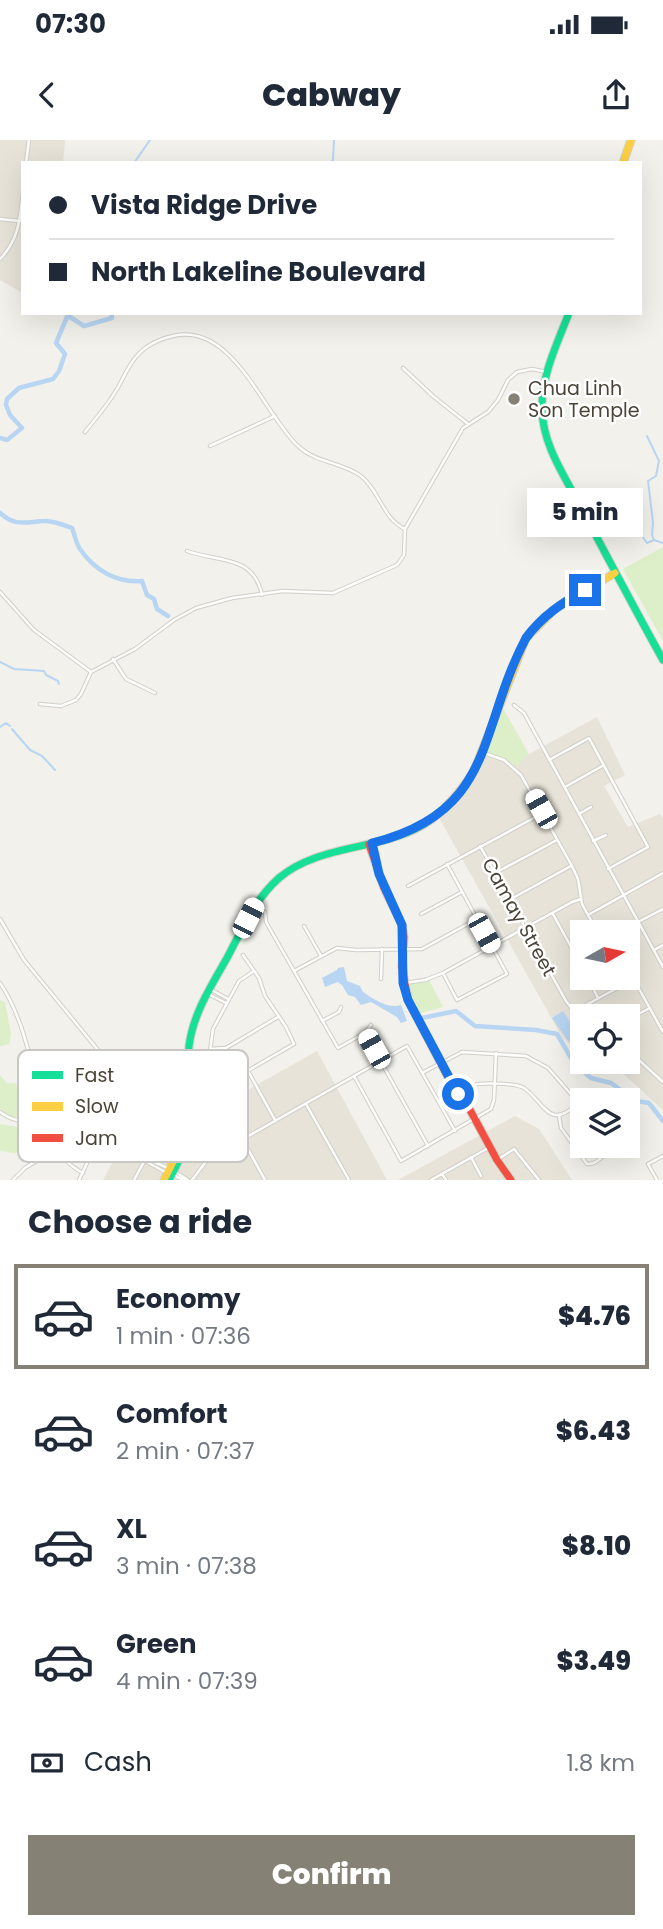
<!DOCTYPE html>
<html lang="en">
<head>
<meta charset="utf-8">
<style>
  :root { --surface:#fff; --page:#f2f2f3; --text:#1f2937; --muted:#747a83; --line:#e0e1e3; --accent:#858175 }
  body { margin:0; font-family:Poppins,sans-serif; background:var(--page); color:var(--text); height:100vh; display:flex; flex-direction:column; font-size:26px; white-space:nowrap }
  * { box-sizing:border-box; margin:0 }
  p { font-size:23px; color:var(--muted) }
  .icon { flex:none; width:38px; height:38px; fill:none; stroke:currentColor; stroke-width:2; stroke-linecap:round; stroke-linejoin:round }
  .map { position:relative; height:1040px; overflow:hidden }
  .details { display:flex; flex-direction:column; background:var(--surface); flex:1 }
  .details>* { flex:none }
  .guide { position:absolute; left:21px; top:21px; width:621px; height:154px; border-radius:0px; box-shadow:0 7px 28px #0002; display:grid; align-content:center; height:154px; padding:0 28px; background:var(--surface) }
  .needle { width:46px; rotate:81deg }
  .controls { position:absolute; left:570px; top:780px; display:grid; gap:14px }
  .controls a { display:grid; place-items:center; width:70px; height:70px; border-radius:0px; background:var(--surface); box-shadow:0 7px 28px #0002; font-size:35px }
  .end { position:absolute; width:32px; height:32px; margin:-16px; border:9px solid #1a73e8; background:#fff; box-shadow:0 0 0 4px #fff }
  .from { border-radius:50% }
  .bubble { position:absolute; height:49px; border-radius:0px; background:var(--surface); box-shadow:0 7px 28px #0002; font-size:23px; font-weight:800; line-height:49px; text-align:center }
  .car { position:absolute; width:21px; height:42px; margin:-21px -10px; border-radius:9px; box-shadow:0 0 5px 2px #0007; background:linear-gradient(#fff 24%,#345 0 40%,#fff 0 76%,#345 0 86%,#fff 0) }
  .guide b { display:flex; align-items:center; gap:24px; height:66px; font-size:26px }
  .guide b+b { border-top:2px solid var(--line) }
  .guide i { width:18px; height:18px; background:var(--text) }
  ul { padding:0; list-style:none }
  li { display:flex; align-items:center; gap:21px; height:105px; margin:0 14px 10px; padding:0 14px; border:4px solid transparent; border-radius:0px }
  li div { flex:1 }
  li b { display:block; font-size:26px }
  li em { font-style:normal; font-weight:800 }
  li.active { border-color:var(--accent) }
  li>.icon { width:63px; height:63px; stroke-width:1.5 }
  h2 { padding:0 28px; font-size:32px; line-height:84px }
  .pay { display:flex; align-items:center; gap:18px; height:77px; padding:0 28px; font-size:26px }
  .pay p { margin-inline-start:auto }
  .action { display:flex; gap:14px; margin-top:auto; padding:14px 28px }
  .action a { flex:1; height:80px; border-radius:0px; background:var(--accent); color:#fff; font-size:28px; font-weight:800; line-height:80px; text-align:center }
  .status { display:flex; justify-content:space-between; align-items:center; height:49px; padding:0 35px; background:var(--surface); direction:ltr }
  .status svg { height:19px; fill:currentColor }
  header { display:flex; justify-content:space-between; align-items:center; height:91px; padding:0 28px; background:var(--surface); font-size:32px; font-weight:800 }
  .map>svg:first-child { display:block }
  .residential { fill:#e7e3d8; fill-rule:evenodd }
  .green { fill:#dcefc9 }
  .water { fill:#b8d6f3 }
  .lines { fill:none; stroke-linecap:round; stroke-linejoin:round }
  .stream { stroke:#b8d6f3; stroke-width:2 }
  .river { stroke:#b8d6f3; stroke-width:4.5 }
  .street-casing { stroke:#d0cfc8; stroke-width:4.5 }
  .fast-casing { stroke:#d2d0c1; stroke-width:9 }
  .slow-casing { stroke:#d2d0c1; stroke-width:9 }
  .jam-casing { stroke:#d2d0c1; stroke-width:9 }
  .street { stroke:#fdfdfc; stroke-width:2.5 }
  .fast { stroke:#16e098; stroke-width:7 }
  .slow { stroke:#ffcf43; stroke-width:7 }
  .jam { stroke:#f24e42; stroke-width:7 }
  .route { stroke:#1a73e8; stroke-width:9 }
  .poi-dot { fill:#858175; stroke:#fff; stroke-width:2.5 }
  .labels { text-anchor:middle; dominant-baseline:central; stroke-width:5; stroke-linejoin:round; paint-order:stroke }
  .poi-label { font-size:19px; fill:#4a4436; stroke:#fff; text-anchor:start }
  .street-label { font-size:19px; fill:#4a4436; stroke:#fff }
  .key { fill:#fff; stroke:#c9c7c3; stroke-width:2 }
  .key-label { font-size:19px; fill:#4a4436 }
</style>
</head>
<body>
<div class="status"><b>07:30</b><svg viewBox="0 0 49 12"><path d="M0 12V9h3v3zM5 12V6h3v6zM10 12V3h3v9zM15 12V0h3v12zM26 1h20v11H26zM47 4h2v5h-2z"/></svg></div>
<header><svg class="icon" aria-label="back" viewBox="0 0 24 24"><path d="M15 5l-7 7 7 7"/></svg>Cabway<svg class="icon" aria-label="share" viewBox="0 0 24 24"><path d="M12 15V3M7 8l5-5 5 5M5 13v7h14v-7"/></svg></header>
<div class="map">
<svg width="663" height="1040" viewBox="0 0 663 1040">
  <rect width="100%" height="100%" fill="#f2f1eb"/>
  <!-- residential -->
  <g class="residential">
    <polygon points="0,0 65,0 63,23 23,23 21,152 0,140"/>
    <path d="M 503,569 L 529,614 L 597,577 L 625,635 L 604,646 L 628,687 L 660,674 L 663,678 L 663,970 L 610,922 L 628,922 L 628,877 L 583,877 L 583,917 L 562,897 L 438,676 L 469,643 ZM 583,793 L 628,793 L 628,838 L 583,838 Z"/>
    <polygon points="317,911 387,1040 103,1040 164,928 195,988 196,979"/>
    <polygon points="515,976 539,989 572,1040 398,1040"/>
  </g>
  <!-- green -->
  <g class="green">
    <polygon points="663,407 663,501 623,429"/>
    <polygon points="503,569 529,614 516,626 486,611 499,572"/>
    <polygon points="429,840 443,867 417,874 406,844"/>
    <polygon points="0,860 5,862 11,894 9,904 0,906"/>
    <polygon points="0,935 7,943 16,943 22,977 10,977 0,969"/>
    <polygon points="0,984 18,987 27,1005 26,1010 14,1013 0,1011"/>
  </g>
  <!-- water -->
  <g class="water">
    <path d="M 344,827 L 347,841 L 360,846 L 363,852 C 375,860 388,869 401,865 L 407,881 L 401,883 L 397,877 L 371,862 L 361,865 L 355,857 L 348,855 L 342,845 L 338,842 L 325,847 L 322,838 L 337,830 L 338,828 Z"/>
    <polygon points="563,871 570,882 578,888 569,902 552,878"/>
  </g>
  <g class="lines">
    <!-- stream -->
    <g class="stream">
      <polyline points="134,23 150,0"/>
      <polyline points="330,23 333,20 334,0"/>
      <polyline points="647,296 659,321 656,336 648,341 653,383 652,395 654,400"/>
      <polyline points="601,392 623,388 640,393 647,403 654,400 663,403"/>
      <polyline points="0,522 14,529 44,531 46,535 58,541 59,544"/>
      <polyline points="0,587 6,583 10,586"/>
      <polyline points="12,589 30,610 42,616 55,630"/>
    </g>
    <!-- river -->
    <g class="river">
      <polyline points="0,298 7,300 22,288 10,275 6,265 7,259 19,248 53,239 59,231 65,214 56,203 67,177 70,177 84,186 112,178 111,173"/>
      <path d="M 0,373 C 16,387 25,382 44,381 C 52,380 64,385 72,388 C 75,395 76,404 80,409 C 95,431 117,443 142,441 L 147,455 L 154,459 L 157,469 L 168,476"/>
      <polyline points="422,878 456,871 475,886 536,890 557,894 571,918 576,918 586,934 591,938 611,943 636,961 649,963 663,981"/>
    </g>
    <defs>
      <g id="street">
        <polyline points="26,23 29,0"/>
        <polyline points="0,79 20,81"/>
        <path d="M 0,119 C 19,100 20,78 23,53"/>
        <polyline points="403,228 434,257 467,283"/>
        <path d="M 85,292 C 96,278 108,265 117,249 C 123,239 128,226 136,217 C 145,206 160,199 173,196 C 233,182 263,273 298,306 C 316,323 342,322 361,336 C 380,351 382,378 405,389"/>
        <polyline points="210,306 275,276"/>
        <path d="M 187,411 C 216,422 254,414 262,455"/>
        <polyline points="0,452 34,490 91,532"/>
        <polyline points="113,519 126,539 155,553"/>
        <polyline points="40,564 61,566 76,560 81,554 91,532 135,509 174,480 196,468 232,458 283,451 333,453 397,425 404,415 405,389 463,288 488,272 498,260 508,240 517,232 532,229 547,232"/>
        <polyline points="514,565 524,573 663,827"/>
        <polyline points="484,613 504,620 521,635 572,726 578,739 582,764 598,793"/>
        <polyline points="549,620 589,598 648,707 608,729"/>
        <polyline points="565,647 604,625"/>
        <polyline points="579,674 591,667"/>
        <polyline points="593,701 606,695"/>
        <polyline points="480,706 566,861 583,883"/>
        <polyline points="495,733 557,700"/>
        <polyline points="408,746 543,673"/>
        <polyline points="509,760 571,726"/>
        <polyline points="265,772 266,782 338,908 365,893 371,885"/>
        <polyline points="421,774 462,752"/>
        <polyline points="553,774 583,829"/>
        <polyline points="588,775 663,733"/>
        <polyline points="0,779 24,820 112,927 120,952"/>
        <polyline points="638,782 663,769"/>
        <polyline points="304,786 321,816"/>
        <polyline points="654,810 663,805"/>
        <polyline points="243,815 259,838 265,856 286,887 294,904 230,941 212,942 210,911 213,889 239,841 254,831"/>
        <polyline points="628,829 663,892"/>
        <polyline points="294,831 337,808 356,810 422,809 477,779"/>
        <polyline points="443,833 457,860 507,834 447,724"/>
        <polyline points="588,838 598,858"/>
        <polyline points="381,839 382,809"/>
        <path d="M 0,843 C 17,868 26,900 33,929 C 43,968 43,1012 83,1033"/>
        <polyline points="405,843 425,840 443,833 572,762 581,759"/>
        <polyline points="210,849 228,859"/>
        <polyline points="208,854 226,863"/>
        <polyline points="574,874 584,866 634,839"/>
        <polyline points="628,879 650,868"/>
        <polyline points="322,881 339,872 341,867"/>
        <polyline points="365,893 428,1006"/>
        <polyline points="210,909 226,908 278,877"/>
        <polyline points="628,910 663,942"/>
        <polyline points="248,931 275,980"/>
        <path d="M 422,933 L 462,912 L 526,916 L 548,928 L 576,960 L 577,964 C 549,991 544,962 524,948 C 516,943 479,942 469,946"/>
        <polyline points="354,936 401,1021 491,969 494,960 496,913"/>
        <polyline points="306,964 349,1040"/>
        <path d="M 0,972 C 15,983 26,982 44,979"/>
        <path d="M 559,975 L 561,988 L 587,1024 C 594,1025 603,1018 606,1011"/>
        <polyline points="243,1000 265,1040"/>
        <polyline points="471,1017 481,1036"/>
        <polyline points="146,1018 174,1031 188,1040"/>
        <polyline points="497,1020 514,1009 539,1040"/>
        <polyline points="145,1021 167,1033"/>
        <polyline points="442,1034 446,1040"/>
        <polyline points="173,1035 184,1040"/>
        <polyline points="13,1040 25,1028 56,1009"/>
        <polyline points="79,1040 122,949"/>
        <polyline points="134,1040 146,1018 163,971"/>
        <polyline points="192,1040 208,1019 407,906 455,991"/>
        <polyline points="431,1040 490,1007"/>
        <polyline points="657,1040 648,1024 663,1016"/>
      </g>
      <g id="fast">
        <path d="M 569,173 C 557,204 541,236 542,270 C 543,305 564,335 579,364 C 607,416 634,468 663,520"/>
        <polyline points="372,703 377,723"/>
        <path d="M 169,1040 C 181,1018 192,995 192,970 C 193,948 187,927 189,906 C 193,874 211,846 227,818 C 242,790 254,760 279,738 C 321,702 387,712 432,679"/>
      </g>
      <g id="slow">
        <polyline points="623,23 631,0"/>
        <path d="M 432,679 C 450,665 462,650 474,631 L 526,498 L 555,469 L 615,433"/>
        <polyline points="164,1040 188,992"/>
      </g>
      <polyline id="jam" points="369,704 384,748 402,785 404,797 402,827 408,860 452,945 470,970 497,1020 511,1040"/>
    </defs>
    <!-- street casing -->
    <use href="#street" class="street-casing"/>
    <!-- fast casing -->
    <use href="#fast" class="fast-casing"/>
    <!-- slow casing -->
    <use href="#slow" class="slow-casing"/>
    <!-- jam casing -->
    <use href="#jam" class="jam-casing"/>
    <!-- street -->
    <use href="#street" class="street"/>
    <!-- fast -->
    <use href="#fast" class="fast"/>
    <!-- slow -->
    <use href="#slow" class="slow"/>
    <!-- jam -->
    <use href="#jam" class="jam"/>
  </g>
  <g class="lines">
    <!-- route -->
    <path class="route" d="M 458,954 L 408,860 L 403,843 L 402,785 L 379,734 L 372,703 C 497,672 477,590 526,498 C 542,476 562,463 585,450"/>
  </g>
  <!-- markers -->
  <circle class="poi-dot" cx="514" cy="259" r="7"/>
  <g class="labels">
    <!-- poi labels -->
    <g class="poi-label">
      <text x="528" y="248">Chua Linh<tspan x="528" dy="22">Son Temple</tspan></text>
    </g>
    <!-- street labels -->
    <g class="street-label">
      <text transform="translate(519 777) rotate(61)">Camay Street</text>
    </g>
  </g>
  <!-- legend -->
  <rect x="18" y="910" width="230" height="112" rx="10" class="key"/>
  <rect x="32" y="931" width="31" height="8" fill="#16e098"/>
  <rect x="32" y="962" width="31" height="9" fill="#ffcf43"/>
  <rect x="32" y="994" width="31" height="8" fill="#f24e42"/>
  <g class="key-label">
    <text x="75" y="942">Fast</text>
    <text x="75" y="973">Slow</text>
    <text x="75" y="1005">Jam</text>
  </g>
</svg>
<div class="controls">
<a><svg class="needle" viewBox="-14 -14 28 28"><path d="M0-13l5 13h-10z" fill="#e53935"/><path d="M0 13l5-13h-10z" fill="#747a83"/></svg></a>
<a><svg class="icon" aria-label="locate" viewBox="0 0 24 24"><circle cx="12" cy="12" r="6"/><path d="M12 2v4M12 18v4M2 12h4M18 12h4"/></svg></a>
<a><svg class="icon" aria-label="layers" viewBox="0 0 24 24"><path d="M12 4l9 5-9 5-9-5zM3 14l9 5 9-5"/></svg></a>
</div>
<i class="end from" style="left:458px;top:954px"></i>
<i class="end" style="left:585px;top:450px"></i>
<div class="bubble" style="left:527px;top:348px;width:116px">5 min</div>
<i class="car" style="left:541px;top:669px;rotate:331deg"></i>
<i class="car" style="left:248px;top:778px;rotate:27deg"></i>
<i class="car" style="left:484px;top:793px;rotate:151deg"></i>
<i class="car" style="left:374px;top:909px;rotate:331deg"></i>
<div class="guide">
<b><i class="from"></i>Vista Ridge Drive</b>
<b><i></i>North Lakeline Boulevard</b>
</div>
</div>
<section class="details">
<h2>Choose a ride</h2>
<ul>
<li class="active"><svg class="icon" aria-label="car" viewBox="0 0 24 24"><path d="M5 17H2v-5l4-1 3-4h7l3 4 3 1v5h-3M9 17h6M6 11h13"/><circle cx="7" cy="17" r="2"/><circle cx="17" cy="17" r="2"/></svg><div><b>Economy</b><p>1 min · 07:36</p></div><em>$4.76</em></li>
<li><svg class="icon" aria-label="car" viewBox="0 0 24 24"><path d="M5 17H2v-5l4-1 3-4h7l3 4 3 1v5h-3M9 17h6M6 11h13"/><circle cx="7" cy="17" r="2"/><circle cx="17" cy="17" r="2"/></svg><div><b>Comfort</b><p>2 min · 07:37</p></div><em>$6.43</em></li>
<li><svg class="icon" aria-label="car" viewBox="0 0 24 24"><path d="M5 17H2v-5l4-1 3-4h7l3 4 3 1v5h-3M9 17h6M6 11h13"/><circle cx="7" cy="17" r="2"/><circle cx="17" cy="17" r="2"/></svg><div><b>XL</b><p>3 min · 07:38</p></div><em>$8.10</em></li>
<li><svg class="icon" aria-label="car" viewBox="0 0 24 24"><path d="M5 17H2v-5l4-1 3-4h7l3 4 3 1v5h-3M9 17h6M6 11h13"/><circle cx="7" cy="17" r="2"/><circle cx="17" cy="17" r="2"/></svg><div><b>Green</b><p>4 min · 07:39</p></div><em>$3.49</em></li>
</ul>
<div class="pay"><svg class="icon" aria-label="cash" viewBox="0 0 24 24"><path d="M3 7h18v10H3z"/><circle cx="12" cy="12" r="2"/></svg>Cash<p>1.8 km</p></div>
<div class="action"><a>Confirm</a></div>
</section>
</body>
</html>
